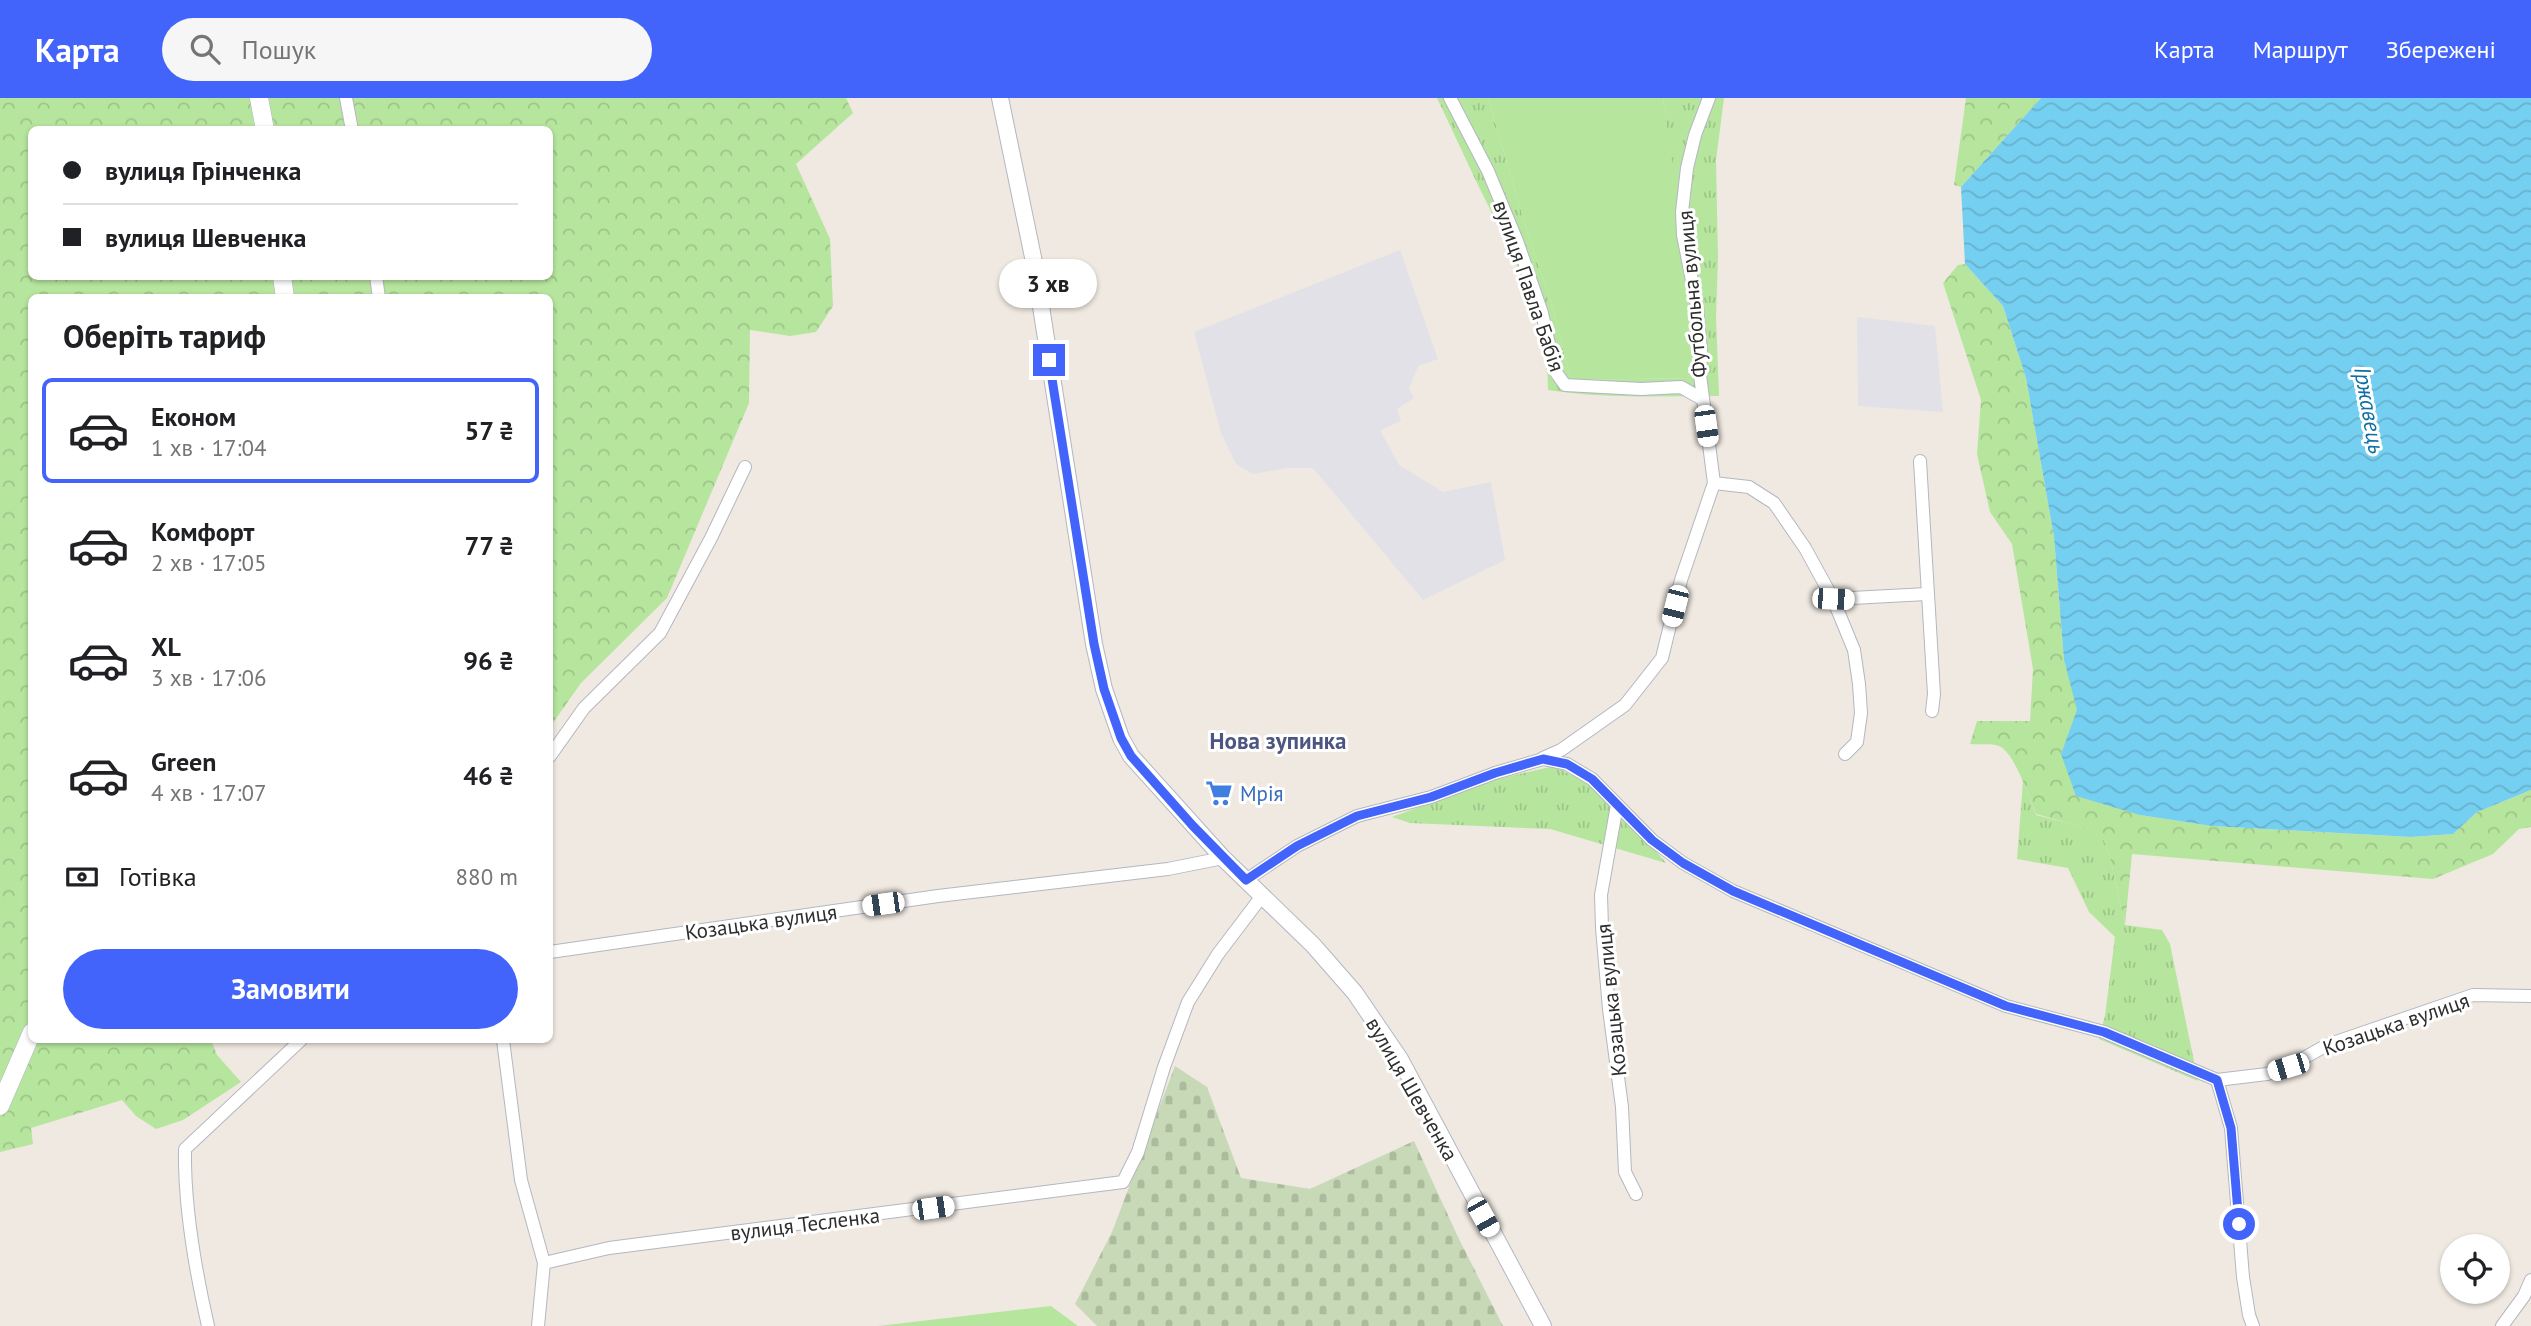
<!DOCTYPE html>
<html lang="uk">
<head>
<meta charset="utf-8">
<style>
  :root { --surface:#fff; --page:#f6f6f6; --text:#202124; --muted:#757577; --line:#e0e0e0; --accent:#4264fb }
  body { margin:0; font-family:"PT Sans",sans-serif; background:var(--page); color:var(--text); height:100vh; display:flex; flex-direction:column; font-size:26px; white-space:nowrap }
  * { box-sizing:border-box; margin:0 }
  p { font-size:23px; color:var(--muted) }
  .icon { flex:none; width:38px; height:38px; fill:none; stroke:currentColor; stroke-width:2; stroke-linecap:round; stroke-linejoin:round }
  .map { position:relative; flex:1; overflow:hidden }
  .drawer { position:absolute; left:28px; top:196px; width:525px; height:749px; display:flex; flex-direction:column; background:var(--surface); border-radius:10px; box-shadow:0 2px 5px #0004 }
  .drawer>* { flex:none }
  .top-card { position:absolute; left:28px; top:28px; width:525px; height:154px; border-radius:10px; box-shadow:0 2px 5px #0004; display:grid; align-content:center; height:154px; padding:0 35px; background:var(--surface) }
  .buttons { position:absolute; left:2440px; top:1136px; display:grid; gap:14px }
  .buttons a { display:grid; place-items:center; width:70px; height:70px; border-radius:50%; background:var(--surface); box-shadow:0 2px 5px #0004; font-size:35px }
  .end { position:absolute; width:32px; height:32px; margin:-16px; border:9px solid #4264fb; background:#fff; box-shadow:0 0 0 4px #fff }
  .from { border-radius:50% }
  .bubble { position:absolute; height:49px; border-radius:24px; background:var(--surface); box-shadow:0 2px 5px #0004; font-size:23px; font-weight:700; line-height:49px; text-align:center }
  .car { position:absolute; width:21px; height:42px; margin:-21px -10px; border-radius:9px; box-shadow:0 0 5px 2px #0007; background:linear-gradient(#fff 24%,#345 0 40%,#fff 0 76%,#345 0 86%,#fff 0) }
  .top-card b { display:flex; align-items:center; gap:24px; height:66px; font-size:26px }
  .top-card b+b { border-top:2px solid var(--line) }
  .top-card i { width:18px; height:18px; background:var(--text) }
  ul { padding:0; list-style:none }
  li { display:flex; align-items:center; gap:21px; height:105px; margin:0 14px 10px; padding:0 21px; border:4px solid transparent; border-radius:10px }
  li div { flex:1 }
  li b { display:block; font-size:26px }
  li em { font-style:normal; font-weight:700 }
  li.current { border-color:var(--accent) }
  li>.icon { width:63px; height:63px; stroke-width:1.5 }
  h2 { padding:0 35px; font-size:32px; line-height:84px }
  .pay { display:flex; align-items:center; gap:18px; height:77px; padding:0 35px; font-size:26px }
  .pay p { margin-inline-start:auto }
  .cta { display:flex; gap:14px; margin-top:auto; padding:14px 35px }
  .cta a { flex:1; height:80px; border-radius:42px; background:var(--accent); color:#fff; font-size:28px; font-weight:700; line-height:80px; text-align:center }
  header { display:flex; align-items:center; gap:42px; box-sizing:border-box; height:98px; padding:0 35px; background:var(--accent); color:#fff }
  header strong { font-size:33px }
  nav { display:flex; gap:38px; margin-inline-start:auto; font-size:24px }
  .search { width:490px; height:63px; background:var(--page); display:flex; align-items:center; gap:18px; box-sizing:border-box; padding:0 24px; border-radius:38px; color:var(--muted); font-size:26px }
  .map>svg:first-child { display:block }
  .industrial { fill:#e3e1e8 }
  .grass { fill:url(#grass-tufts) }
  .forest { fill:url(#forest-crowns); fill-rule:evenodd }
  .cemetery { fill:url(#cemetery-stones) }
  .garden { fill:#b6e59e }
  .water { fill:url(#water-waves) }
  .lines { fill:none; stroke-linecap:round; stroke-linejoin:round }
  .minor-casing { stroke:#b4b7c1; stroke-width:14 }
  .tertiary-casing { stroke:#b4b7c1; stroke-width:18 }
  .secondary-casing { stroke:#b4b7c1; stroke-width:19 }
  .minor { stroke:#fff; stroke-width:12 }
  .tertiary { stroke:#fff; stroke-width:16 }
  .secondary { stroke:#fff; stroke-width:18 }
  .route { stroke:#4264fb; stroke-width:9 }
  .labels { text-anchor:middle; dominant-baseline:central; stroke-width:6; stroke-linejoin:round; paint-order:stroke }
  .street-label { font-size:21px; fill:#2e2e2e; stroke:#fff }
  .shop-label { font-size:21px; fill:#366cbe; stroke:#fff; text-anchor:start }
  .water-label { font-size:23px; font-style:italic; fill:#0d6fa3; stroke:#fff }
  .neighbourhood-label { font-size:23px; font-weight:bold; fill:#4d5680; stroke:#fff }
</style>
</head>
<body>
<header>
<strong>Карта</strong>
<div class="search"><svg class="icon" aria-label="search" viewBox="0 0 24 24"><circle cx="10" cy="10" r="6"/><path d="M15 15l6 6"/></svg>Пошук</div>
<nav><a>Карта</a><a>Маршрут</a><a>Збережені</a></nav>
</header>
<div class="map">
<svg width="2531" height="1228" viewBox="0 0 2531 1228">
  <defs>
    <pattern id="grass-tufts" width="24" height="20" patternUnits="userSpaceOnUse" patternTransform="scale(1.75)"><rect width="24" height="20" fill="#b6e59e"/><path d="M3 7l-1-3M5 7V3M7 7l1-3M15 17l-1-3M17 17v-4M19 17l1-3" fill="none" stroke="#9dc588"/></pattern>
    <pattern id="forest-crowns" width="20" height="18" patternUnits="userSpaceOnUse" patternTransform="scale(1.75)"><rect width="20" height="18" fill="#b6e59e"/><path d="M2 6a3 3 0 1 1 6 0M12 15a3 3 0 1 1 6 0" fill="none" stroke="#9dc588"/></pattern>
    <pattern id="cemetery-stones" width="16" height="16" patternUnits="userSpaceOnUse" patternTransform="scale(1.75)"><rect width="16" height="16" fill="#c8d9b8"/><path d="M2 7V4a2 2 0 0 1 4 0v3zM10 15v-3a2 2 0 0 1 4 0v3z" fill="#acbb9e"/></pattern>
    <pattern id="water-waves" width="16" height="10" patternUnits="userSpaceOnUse" patternTransform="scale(1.75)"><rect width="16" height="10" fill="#75cff0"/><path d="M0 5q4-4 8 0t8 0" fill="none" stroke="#66b2ce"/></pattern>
  </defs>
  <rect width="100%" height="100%" fill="#efe9e1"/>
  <!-- industrial -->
  <g class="industrial">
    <polygon points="1400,152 1438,261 1418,268 1409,291 1414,300 1397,311 1401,323 1380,332 1399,367 1443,394 1491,384 1505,462 1423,502 1313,370 1287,370 1253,376 1236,366 1221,335 1194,234"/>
    <polygon points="1857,219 1935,228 1943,314 1858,308"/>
  </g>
  <!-- grass -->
  <g class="grass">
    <path d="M 1437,0 L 1488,0 L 1529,140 L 1553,211 L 1571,282 L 1693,280 L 1677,108 L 1663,0 L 1724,0 L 1716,62 L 1718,160 L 1716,219 L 1719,298 C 1663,298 1605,301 1548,292 C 1548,220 1509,150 1478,87 C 1464,58 1451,29 1437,0 Z"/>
    <polygon points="1554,668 1595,689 1627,727 1649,745 1666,765 1550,731 1410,725 1392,719 1493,682"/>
    <polygon points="2023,683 2036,717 2100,733 2109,755 2125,827 2162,832 2170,846 2198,983 2099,941 2105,918 2115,839 2089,814 2068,770 2017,761"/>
  </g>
  <!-- forest -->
  <g class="forest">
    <path d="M 0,0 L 846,0 L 853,15 L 796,66 L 830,141 L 833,208 L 816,234 L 790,238 L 750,232 L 749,305 L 667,500 L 581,585 L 550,629 L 550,200 L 32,200 L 32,942 L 211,942 L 217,957 L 241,984 L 183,1022 L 156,1031 L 136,1018 L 122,1002 L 31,1030 L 33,1046 L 0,1054 ZM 32,32 L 550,32 L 550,178 L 32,178 Z"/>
    <polygon points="1966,0 2041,0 1961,89 1954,87"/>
    <path d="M 1965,166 L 2003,208 L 2026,280 L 2054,439 L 2064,562 L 2078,612 L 2061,656 L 2140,717 L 2212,728 L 2411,739 L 2453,736 L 2477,714 L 2531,692 L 2531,729 L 2519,731 L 2493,756 L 2433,781 L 2132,756 L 2125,827 L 2109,755 L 2100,734 L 2036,716 C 2029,700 2015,655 1999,648 C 1991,645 1978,647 1970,646 L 1977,623 L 2030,623 L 2033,571 L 2012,446 L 1990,414 L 1977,356 L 1981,302 L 1943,185 L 1958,167 Z"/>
  </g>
  <!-- cemetery -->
  <polygon class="cemetery" points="1175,968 1207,989 1241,1080 1310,1091 1414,1043 1458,1139 1503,1228 1097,1228 1075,1206 1112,1134"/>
  <!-- garden -->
  <g class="garden">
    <polygon points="1488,0 1663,0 1691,200 1696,254 1693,280 1571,282 1553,211 1529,140"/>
    <polygon points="1051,1208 1078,1228 878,1228"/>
  </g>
  <!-- water -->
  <polygon class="water" points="2041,0 2531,0 2531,692 2477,714 2453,736 2411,739 2212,728 2140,717 2076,698 2061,656 2077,612 2064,562 2054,439 2026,280 2003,208 1965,166 1961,89"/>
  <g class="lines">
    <defs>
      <g id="minor">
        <polyline points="346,0 352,32"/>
        <polyline points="1450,0 1488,73 1517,143 1542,215 1555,273 1565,287 1641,291 1681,289 1702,301"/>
        <polyline points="1709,0 1695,37 1687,70 1682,114 1683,137 1697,208 1701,253 1700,277 1714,385 1749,389 1774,405 1805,450 1833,501 1854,552 1859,586 1861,615 1857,644 1845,656"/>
        <polyline points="376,178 379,200"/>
        <polyline points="1920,363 1934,596 1932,613"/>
        <polyline points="1833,501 1927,496"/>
        <polyline points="550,658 584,610 660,535 711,440 745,369"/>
        <polyline points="1543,660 1561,652 1625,607 1662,560 1681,482 1714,385"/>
        <polyline points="1617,707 1601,797 1602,830 1609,911 1622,1009 1625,1074 1636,1096"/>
        <polyline points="1246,782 1297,748 1357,718 1431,699 1495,675 1543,661 1567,666 1592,681 1652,742 1683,765 1733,793 2006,908 2104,934 2217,982 2267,976 2288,969 2327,947 2473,897 2531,898"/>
        <polyline points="550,854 938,798 1168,771 1223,760"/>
        <polyline points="503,942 521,1082 544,1165 538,1228"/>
        <polyline points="2217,982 2231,1030 2243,1179 2249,1217 2253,1228"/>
        <polyline points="544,1165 609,1150 1123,1084 1138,1054 1164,969 1188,904 1218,856 1262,798"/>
        <path d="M 208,1228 C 195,1171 184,1110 185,1051 L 301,942"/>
        <polyline points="2502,1228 2524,1198 2531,1182"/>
      </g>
      <polyline id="tertiary" points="1000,0 1034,164 1094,546 1104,591 1121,640 1131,658 1223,760 1313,847 1355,895 1400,961 1543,1228"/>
      <g id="secondary">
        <polyline points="259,0 265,32"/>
        <polyline points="282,178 285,200"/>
        <polyline points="0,1008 32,934"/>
      </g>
    </defs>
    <!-- minor casing -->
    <use href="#minor" class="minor-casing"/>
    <!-- tertiary casing -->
    <use href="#tertiary" class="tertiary-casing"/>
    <!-- secondary casing -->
    <use href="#secondary" class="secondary-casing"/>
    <!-- minor -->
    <use href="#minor" class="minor"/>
    <!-- tertiary -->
    <use href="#tertiary" class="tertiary"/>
    <!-- secondary -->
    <use href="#secondary" class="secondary"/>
  </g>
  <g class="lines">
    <!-- route -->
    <polyline class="route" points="1049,262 1094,546 1104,591 1121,640 1131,658 1193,728 1246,782 1297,748 1357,718 1431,699 1495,675 1543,661 1567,666 1592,681 1652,742 1683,765 1733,793 2006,908 2104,934 2217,982 2231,1030 2239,1126"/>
  </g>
  <!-- icons -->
  <defs>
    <symbol id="supermarket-bare" viewBox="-9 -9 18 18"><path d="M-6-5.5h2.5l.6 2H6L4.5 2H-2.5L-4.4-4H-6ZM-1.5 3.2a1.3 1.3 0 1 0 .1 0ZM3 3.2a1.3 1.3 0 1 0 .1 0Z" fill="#3f7fe0" stroke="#fff" stroke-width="2.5" paint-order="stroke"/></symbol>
  </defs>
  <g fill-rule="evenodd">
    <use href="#supermarket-bare" x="1200" y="676" width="38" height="38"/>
  </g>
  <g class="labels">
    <!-- street labels -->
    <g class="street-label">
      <text transform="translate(1529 188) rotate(71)">вулиця Павла Бабія</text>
      <text transform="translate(1692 196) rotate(-95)">Футбольна вулиця</text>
      <text transform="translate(761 824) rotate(-8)">Козацька вулиця</text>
      <text transform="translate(1611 902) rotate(-96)">Козацька вулиця</text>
      <text transform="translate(2396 926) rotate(-19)">Козацька вулиця</text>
      <text transform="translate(1412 991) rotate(60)">вулиця Шевченка</text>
      <text transform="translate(805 1126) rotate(-7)">вулиця Тесленка</text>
    </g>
    <!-- shop labels -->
    <g class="shop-label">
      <text x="1240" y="695">Мрія</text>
    </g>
    <!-- water labels -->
    <g class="water-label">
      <text transform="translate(2370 312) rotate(80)">Іржавець</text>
    </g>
    <!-- neighbourhood labels -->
    <g class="neighbourhood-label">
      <text x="1278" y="642">Нова зупинка</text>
    </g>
  </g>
</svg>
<div class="buttons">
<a><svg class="icon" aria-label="locate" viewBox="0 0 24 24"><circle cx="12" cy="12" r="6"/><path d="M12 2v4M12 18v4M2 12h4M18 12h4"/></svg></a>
</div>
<i class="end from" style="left:2239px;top:1126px"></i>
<i class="end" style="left:1049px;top:262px"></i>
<div class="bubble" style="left:999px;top:161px;width:98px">3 хв</div>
<i class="car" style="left:1706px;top:328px;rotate:172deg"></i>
<i class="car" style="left:1833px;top:501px;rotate:92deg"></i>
<i class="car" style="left:1675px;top:508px;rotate:194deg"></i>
<i class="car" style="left:883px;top:806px;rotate:262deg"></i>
<i class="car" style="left:2288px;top:969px;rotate:253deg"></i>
<i class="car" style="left:933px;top:1110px;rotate:82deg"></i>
<i class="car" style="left:1483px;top:1119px;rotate:151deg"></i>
<div class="top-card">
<b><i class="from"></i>вулиця Грінченка</b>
<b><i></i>вулиця Шевченка</b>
</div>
<section class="drawer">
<h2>Оберіть тариф</h2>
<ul>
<li class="current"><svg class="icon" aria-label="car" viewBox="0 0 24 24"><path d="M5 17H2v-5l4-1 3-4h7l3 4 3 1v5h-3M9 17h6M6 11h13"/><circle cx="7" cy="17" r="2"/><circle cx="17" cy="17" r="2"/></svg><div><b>Економ</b><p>1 хв · 17:04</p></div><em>57 ₴</em></li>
<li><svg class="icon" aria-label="car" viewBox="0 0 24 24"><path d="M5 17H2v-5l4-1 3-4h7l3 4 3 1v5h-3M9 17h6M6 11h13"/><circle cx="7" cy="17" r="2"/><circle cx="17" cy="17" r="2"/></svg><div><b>Комфорт</b><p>2 хв · 17:05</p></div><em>77 ₴</em></li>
<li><svg class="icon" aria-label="car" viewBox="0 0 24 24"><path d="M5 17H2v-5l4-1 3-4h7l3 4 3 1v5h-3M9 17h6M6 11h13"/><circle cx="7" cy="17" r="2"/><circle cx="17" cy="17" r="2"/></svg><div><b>XL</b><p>3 хв · 17:06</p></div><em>96 ₴</em></li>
<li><svg class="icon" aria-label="car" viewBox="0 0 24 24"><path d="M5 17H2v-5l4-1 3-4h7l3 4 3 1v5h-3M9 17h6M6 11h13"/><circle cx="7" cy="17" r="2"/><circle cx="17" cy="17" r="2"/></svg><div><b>Green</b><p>4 хв · 17:07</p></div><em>46 ₴</em></li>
</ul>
<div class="pay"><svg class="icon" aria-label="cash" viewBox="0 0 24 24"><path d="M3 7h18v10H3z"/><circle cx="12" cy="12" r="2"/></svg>Готівка<p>880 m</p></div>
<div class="cta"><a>Замовити</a></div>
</section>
</div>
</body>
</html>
